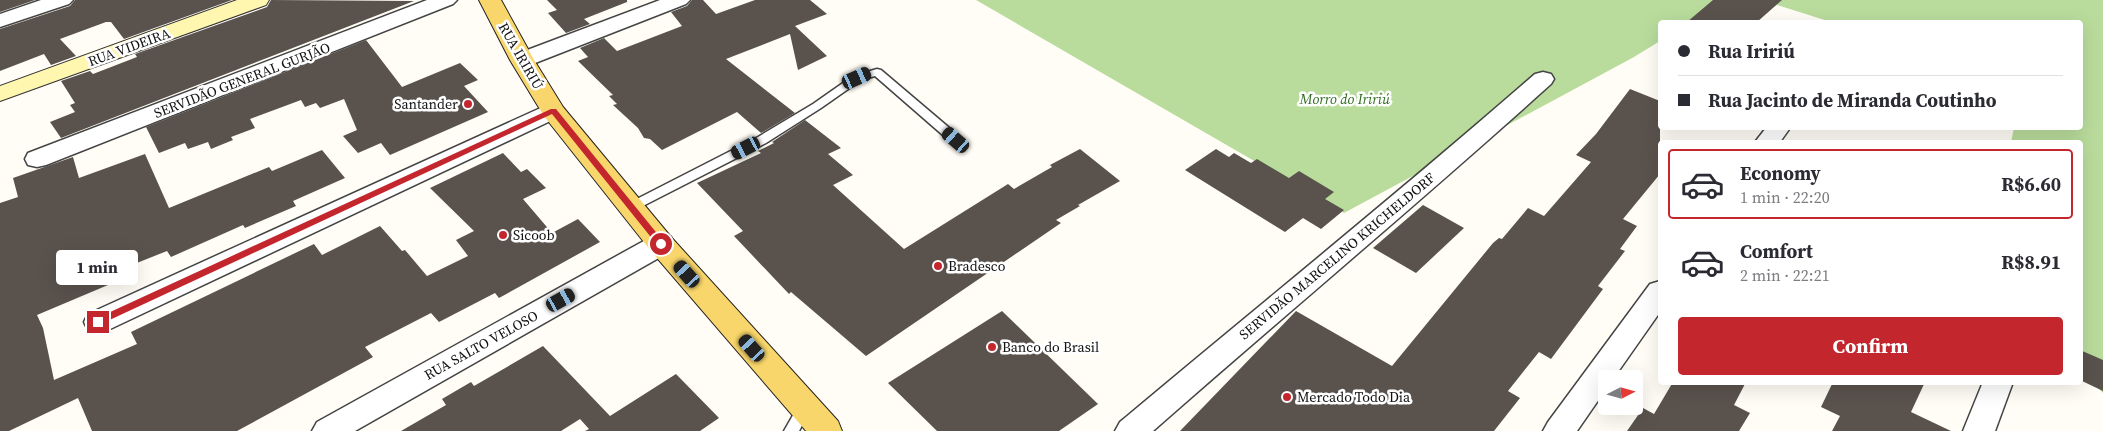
<!DOCTYPE html>
<html lang="en">
<head>
<meta charset="utf-8">
<style>
  :root { --surface:#fff; --page:#f7f7f7; --text:#2b2b33; --muted:#7c7c81; --line:#e1e1e2; --accent:#c4262e }
  body { margin:0; font-family:"Source Serif 4",serif; background:var(--page); color:var(--text); height:100vh; display:flex; flex-direction:column; font-size:19px; white-space:nowrap }
  * { box-sizing:border-box; margin:0 }
  p { font-size:16px; color:var(--muted) }
  .icon { flex:none; width:28px; height:28px; fill:none; stroke:currentColor; stroke-width:2; stroke-linecap:round; stroke-linejoin:round }
  .map { position:relative; flex:1; overflow:hidden }
  .sheet { position:absolute; left:1658px; top:140px; width:425px; height:245px; display:flex; flex-direction:column; background:var(--surface); border-radius:5px; box-shadow:0 5px 20px #0002 }
  .sheet>* { flex:none }
  .banner { position:absolute; left:1658px; top:20px; width:425px; height:110px; border-radius:5px; box-shadow:0 5px 20px #0002; display:grid; align-content:center; height:110px; padding:0 20px; background:var(--surface) }
  .needle { width:32px; rotate:84deg }
  .buttons { position:absolute; left:1598px; top:370px; display:grid; gap:10px }
  .buttons a { display:grid; place-items:center; width:45px; height:45px; border-radius:5px; background:var(--surface); box-shadow:0 5px 20px #0002; font-size:25px }
  .end { position:absolute; width:22px; height:22px; margin:-11px; border:6px solid #c4262e; background:#fff; box-shadow:0 0 0 2px #fff }
  .from { border-radius:50% }
  .bubble { position:absolute; height:35px; border-radius:5px; background:var(--surface); box-shadow:0 5px 20px #0002; font-size:16px; font-weight:700; line-height:35px; text-align:center }
  .car { position:absolute; width:15px; height:30px; margin:-15px -8px; border-radius:6px; box-shadow:0 0 4px 1px #0007; background:linear-gradient(#222 24%,#8ab4d8 0 40%,#222 0 76%,#8ab4d8 0 86%,#222 0) }
  .banner b { display:flex; align-items:center; gap:18px; height:48px; font-size:19px }
  .banner b+b { border-top:1px solid var(--line) }
  .banner i { width:12px; height:12px; background:var(--text) }
  ul { padding:9px 0 0; list-style:none }
  li { display:flex; align-items:center; gap:15px; height:70px; margin:0 10px 8px; padding:0 10px; border:2px solid transparent; border-radius:5px }
  li div { flex:1 }
  li b { display:block; font-size:19px }
  li em { font-style:normal; font-weight:700 }
  li.active { border-color:var(--accent) }
  li>.icon { width:45px; height:45px; stroke-width:1.5 }
  .action { display:flex; gap:10px; margin-top:auto; padding:10px 20px }
  .action a { flex:1; height:58px; border-radius:5px; background:var(--accent); color:#fff; font-size:20px; font-weight:700; line-height:58px; text-align:center }
  .map>svg:first-child { display:block }
  .forest { fill:#b9dc9c }
  .building { fill:#5a524d }
  .lines { fill:none; stroke-linecap:round; stroke-linejoin:round }
  .service-casing { stroke:#444; stroke-width:3 }
  .minor-casing { stroke:#444; stroke-width:3 }
  .secondary-casing { stroke:#333; stroke-width:2 }
  .primary-casing { stroke:#222; stroke-width:2 }
  .service { fill:#fff; fill-rule:evenodd }
  .minor { fill:#fff; fill-rule:evenodd }
  .secondary { fill:#fff6b0; fill-rule:evenodd }
  .primary { fill:#f9d66b; fill-rule:evenodd }
  .route { fill:#c4262e }
  .poi-dot { fill:#c4262e; stroke:#fff; stroke-width:2 }
  .labels { text-anchor:middle; dominant-baseline:central; stroke-width:5; stroke-linejoin:round; paint-order:stroke }
  .street-label { font-size:14px; fill:#111; stroke:#fff }
  .park-label { font-size:14px; font-style:italic; fill:#2f6b1f; stroke:#fff }
  .poi-label { font-size:14px; fill:#111; stroke:#fff; text-anchor:start }
</style>
</head>
<body>
<div class="map">
<svg width="2103" height="431" viewBox="0 0 2103 431">
  <rect width="100%" height="100%" fill="#fffdf5"/>
  <!-- forest -->
  <g class="forest">
    <polygon points="976,0 1728,0 1691,22 1660,22 1660,41 1634,57 1344,213"/>
    <polygon points="1761,0 2103,0 2103,393 2080,369 2080,142 2011,142 2014,128 2080,128 2080,22 1831,22"/>
  </g>
  <!-- building -->
  <g class="building">
    <polygon points="0,0 35,0 0,12"/>
    <polygon points="75,0 232,0 124,39 111,22 106,22 60,39 76,56 51,65 44,54 0,71 0,29 70,6"/>
    <polygon points="271,0 414,1 61,138 50,122 75,112 70,105 75,103 61,81 90,71 93,74 137,57 135,54 267,7"/>
    <polygon points="547,0 627,0 627,2 584,19 590,24 566,33 548,13 557,10"/>
    <polygon points="692,0 703,0 716,14 755,0 810,0 827,14 795,26 827,56 798,70 790,34 726,59 795,113 761,133 737,112 662,150 650,139 644,138 638,128 613,105 617,104 609,96 613,95 578,61 588,57 580,48 604,38 617,51 682,26 671,12 687,6"/>
    <polygon points="1713,0 1782,0 1757,22 1687,22"/>
    <polygon points="366,40 402,87 460,63 478,80 464,86 488,112 390,155 381,143 358,153 343,136 357,130 344,99 320,108 316,103 305,107 301,100 250,119 255,128 231,137 233,140 211,149 208,142 188,149 185,143 159,153 146,127"/>
    <polygon points="1630,89 1660,101 1660,174 1623,219 1637,226 1620,249 1625,251 1598,286 1603,289 1551,359 1539,352 1508,391 1520,398 1494,431 1180,431 1296,311 1392,366 1493,243 1499,238 1502,239 1528,208 1544,216 1591,162 1576,155 1596,134"/>
    <polygon points="805,120 841,148 828,154 853,175 833,185 904,249 1008,184 1014,189 1052,167 1050,165 1080,149 1120,181 1078,205 1080,206 1056,220 1061,223 866,356 791,292 789,294 734,236 743,231 697,183 761,153 758,151 774,143 772,142"/>
    <polygon points="1216,149 1229,157 1234,153 1251,163 1257,159 1289,178 1299,171 1334,192 1325,199 1344,210 1321,229 1303,218 1285,232 1185,170"/>
    <polygon points="322,150 345,178 293,201 296,206 245,228 243,225 171,257 167,251 104,276 108,285 37,315 43,328 54,380 137,344 131,332 314,244 322,255 380,226 402,251 405,250 427,276 468,256 456,240 474,231 430,188 503,153 521,172 527,169 546,188 523,199 552,233 578,219 600,242 499,298 495,293 439,322 431,313 365,347 373,357 237,431 92,431 78,398 9,431 0,431 0,203 18,197 13,178 73,157 79,178 145,154 169,208 269,167 272,171"/>
    <polygon points="1423,205 1464,228 1416,273 1373,248"/>
    <polygon points="1002,311 1098,404 1059,431 937,431 888,383"/>
    <polygon points="543,346 610,416 676,374 719,418 700,431 585,431 589,429 580,419 561,431 401,431 446,405 442,399 471,382 474,386"/>
    <polygon points="2080,350 2103,360 2103,391 2080,380"/>
    <polygon points="1673,382 1746,382 1734,405 1750,413 1739,431 1627,431 1643,408 1654,414"/>
    <polygon points="1833,382 1925,382 1911,412 1951,431 1832,431 1840,416 1821,407"/>
  </g>
  <g class="lines">
    <defs>
      <g id="service">
        <polygon points="877,69 881,70 960,137 962,140 960,143 952,143 875,76 861,80 821,108 766,143 635,210 631,211 625,207 627,204 758,137 813,104 853,76"/>
        <polygon points="805,401 810,403 812,407 799,431 784,431 800,403"/>
      </g>
      <g id="minor">
        <polygon points="41,0 73,0 69,4 0,27 0,14"/>
        <polygon points="427,0 457,0 453,4 46,165 37,167 28,165 25,159 28,153"/>
        <polygon points="660,0 690,0 686,4 530,65 522,67 514,65 511,60 514,55"/>
        <path d="M 1543,72 L 1551,74 L 1554,79 L 1551,84 C 1420,202 1285,315 1153,431 L 1115,431 L 1120,422 C 1258,306 1399,193 1535,74 Z"/>
        <polygon points="553,104 561,106 565,111 561,116 108,330 98,333 88,330 84,322 88,314 545,106"/>
        <polygon points="1766,128 1790,128 1780,142 1755,142"/>
        <polygon points="661,235 671,237 674,244 671,251 355,431 312,431 317,422 651,237"/>
        <polygon points="1660,281 1660,312 1613,379 1606,379 1606,389 1577,431 1543,431 1548,422 1650,284"/>
        <polygon points="1983,382 2013,382 1995,431 1963,431"/>
      </g>
      <polygon id="secondary" points="237,0 269,0 266,5 0,101 0,86"/>
      <polygon id="primary" points="479,0 501,0 534,60 563,107 671,237 838,421 842,431 806,431 651,251 544,116 510,60"/>
    </defs>
    <!-- service casing -->
    <use href="#service" class="service-casing"/>
    <!-- minor casing -->
    <use href="#minor" class="minor-casing"/>
    <!-- secondary casing -->
    <use href="#secondary" class="secondary-casing"/>
    <!-- primary casing -->
    <use href="#primary" class="primary-casing"/>
    <!-- service -->
    <use href="#service" class="service"/>
    <!-- minor -->
    <use href="#minor" class="minor"/>
    <!-- secondary -->
    <use href="#secondary" class="secondary"/>
    <!-- primary -->
    <use href="#primary" class="primary"/>
  </g>
  <!-- route -->
  <polygon class="route" points="551,109 556,109 664,242 664,246 658,246 552,114 101,324 95,324 93,322 95,319"/>
  <!-- markers -->
  <g class="poi-dot">
    <circle cx="468" cy="104" r="5"/>
    <circle cx="503" cy="235" r="5"/>
    <circle cx="938" cy="266" r="5"/>
    <circle cx="992" cy="347" r="5"/>
    <circle cx="1287" cy="397" r="5"/>
  </g>
  <g class="labels">
    <!-- street labels -->
    <g class="street-label">
      <text transform="translate(129 47) rotate(-20)">RUA VIDEIRA</text>
      <text transform="translate(521 56) rotate(60)">RUA IRIRIÚ</text>
      <text transform="translate(242 80) rotate(-21)">SERVIDÃO GENERAL GURJÃO</text>
      <text transform="translate(1337 256) rotate(-40)">SERVIDÃO MARCELINO KRICHELDORF</text>
      <text transform="translate(481 345) rotate(-29)">RUA SALTO VELOSO</text>
    </g>
    <!-- park labels -->
    <g class="park-label">
      <text x="1345" y="99">Morro do Iririú</text>
    </g>
    <!-- poi labels -->
    <g class="poi-label">
      <text x="458" y="104" text-anchor="end">Santander</text>
      <text x="513" y="235">Sicoob</text>
      <text x="948" y="266">Bradesco</text>
      <text x="1002" y="347">Banco do Brasil</text>
      <text x="1297" y="397">Mercado Todo Dia</text>
    </g>
  </g>
</svg>
<div class="buttons">
<a><svg class="needle" viewBox="-14 -14 28 28"><path d="M0-13l5 13h-10z" fill="#e53935"/><path d="M0 13l5-13h-10z" fill="#7c7c81"/></svg></a>
</div>
<i class="end from" style="left:661px;top:244px"></i>
<i class="end" style="left:98px;top:322px"></i>
<div class="bubble" style="left:56px;top:250px;width:82px">1 min</div>
<i class="car" style="left:857px;top:78px;rotate:66deg"></i>
<i class="car" style="left:956px;top:140px;rotate:311deg"></i>
<i class="car" style="left:746px;top:148px;rotate:243deg"></i>
<i class="car" style="left:687px;top:274px;rotate:318deg"></i>
<i class="car" style="left:561px;top:300px;rotate:61deg"></i>
<i class="car" style="left:752px;top:348px;rotate:318deg"></i>
<div class="banner">
<b><i class="from"></i>Rua Iririú</b>
<b><i></i>Rua Jacinto de Miranda Coutinho</b>
</div>
<section class="sheet">
<ul>
<li class="active"><svg class="icon" aria-label="car" viewBox="0 0 24 24"><path d="M5 17H2v-5l4-1 3-4h7l3 4 3 1v5h-3M9 17h6M6 11h13"/><circle cx="7" cy="17" r="2"/><circle cx="17" cy="17" r="2"/></svg><div><b>Economy</b><p>1 min · 22:20</p></div><em>R$6.60</em></li>
<li><svg class="icon" aria-label="car" viewBox="0 0 24 24"><path d="M5 17H2v-5l4-1 3-4h7l3 4 3 1v5h-3M9 17h6M6 11h13"/><circle cx="7" cy="17" r="2"/><circle cx="17" cy="17" r="2"/></svg><div><b>Comfort</b><p>2 min · 22:21</p></div><em>R$8.91</em></li>
</ul>
<div class="action"><a>Confirm</a></div>
</section>
</div>
</body>
</html>
